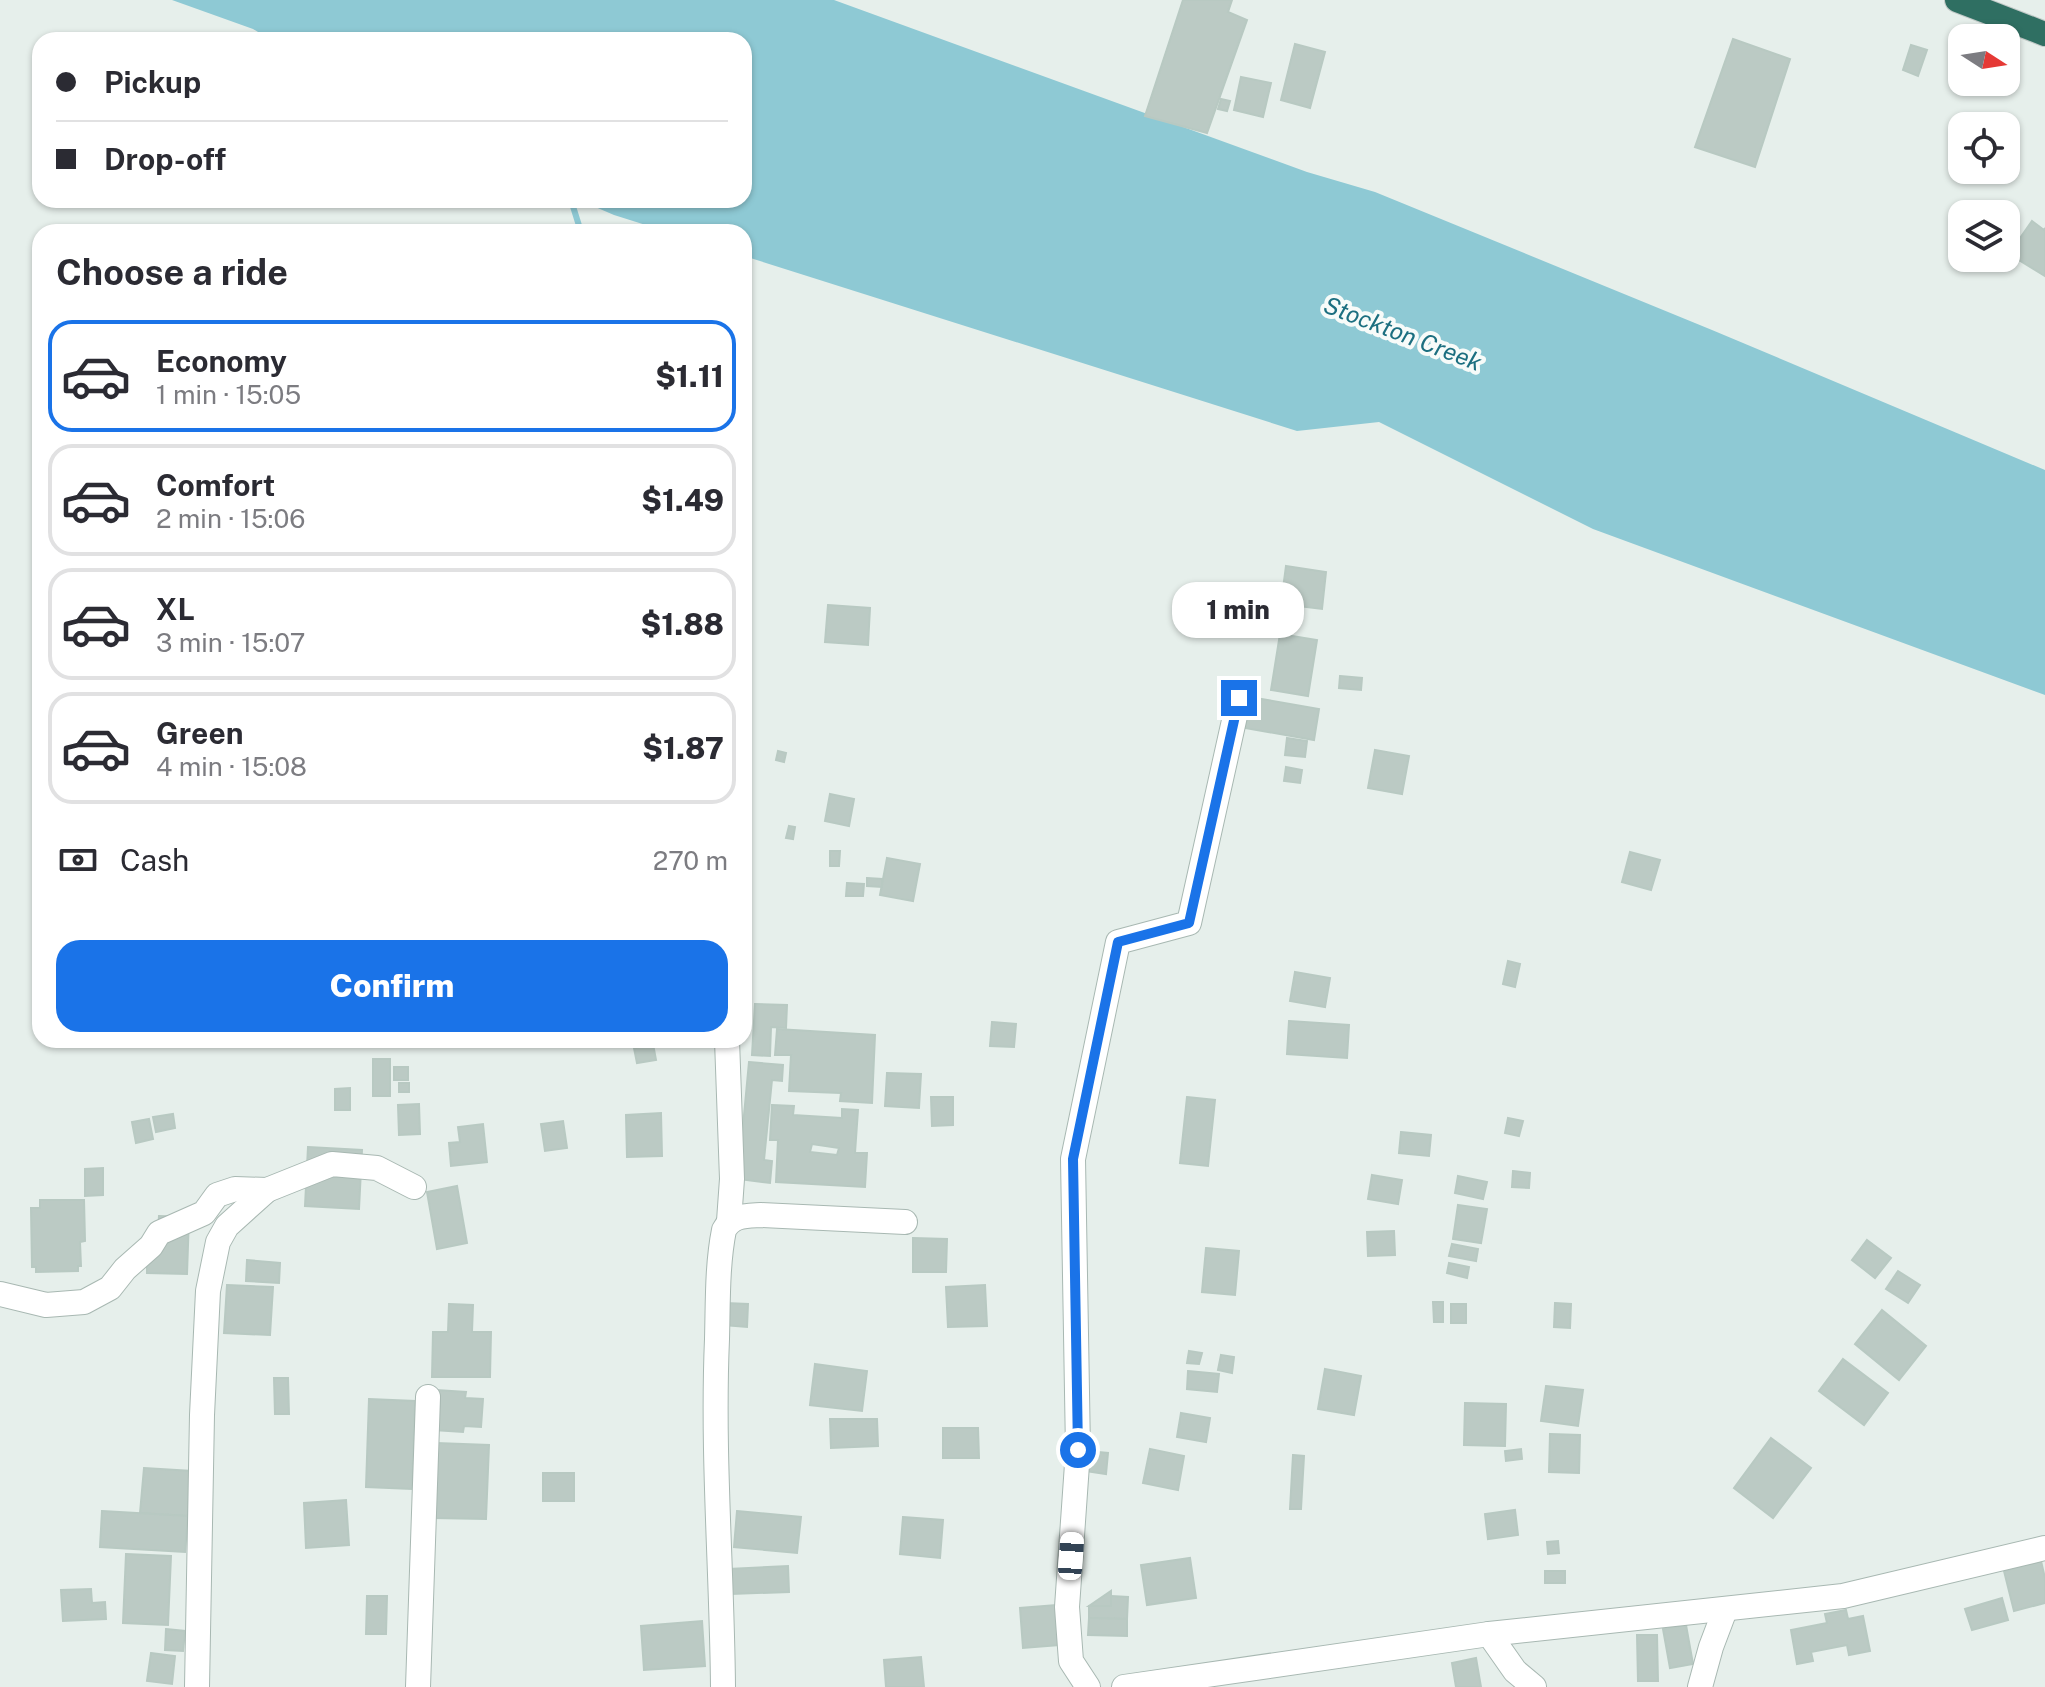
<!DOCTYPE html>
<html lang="en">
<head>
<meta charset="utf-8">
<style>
  :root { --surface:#fff; --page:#f7f7f7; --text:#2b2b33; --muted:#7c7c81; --line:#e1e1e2; --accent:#1a73e8 }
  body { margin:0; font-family:"Public Sans",sans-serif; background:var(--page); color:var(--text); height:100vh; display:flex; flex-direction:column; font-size:30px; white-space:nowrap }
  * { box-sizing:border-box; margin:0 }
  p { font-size:26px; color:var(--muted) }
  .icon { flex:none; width:44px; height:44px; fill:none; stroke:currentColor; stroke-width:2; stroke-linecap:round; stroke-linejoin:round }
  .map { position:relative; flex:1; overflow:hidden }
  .side { position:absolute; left:32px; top:224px; width:720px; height:824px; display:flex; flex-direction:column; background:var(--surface); border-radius:24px; box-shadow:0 2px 6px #0004 }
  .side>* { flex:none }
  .guide { position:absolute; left:32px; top:32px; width:720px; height:176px; border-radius:24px; box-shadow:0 2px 6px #0004; display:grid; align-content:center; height:176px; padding:0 24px; background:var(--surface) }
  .needle { width:52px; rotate:102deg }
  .fabs { position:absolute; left:1948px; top:24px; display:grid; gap:16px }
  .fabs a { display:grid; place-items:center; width:72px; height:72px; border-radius:16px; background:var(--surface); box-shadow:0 2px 6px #0004; font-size:40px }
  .end { position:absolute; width:36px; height:36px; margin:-18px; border:10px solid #1a73e8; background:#fff; box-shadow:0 0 0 4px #fff }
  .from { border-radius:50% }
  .bubble { position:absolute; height:56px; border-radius:24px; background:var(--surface); box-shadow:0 2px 6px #0004; font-size:26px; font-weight:800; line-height:56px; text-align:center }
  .car { position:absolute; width:24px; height:48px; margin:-24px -12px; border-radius:10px; box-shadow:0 0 6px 2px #0007; background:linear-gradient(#fff 24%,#345 0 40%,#fff 0 76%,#345 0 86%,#fff 0) }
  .guide b { display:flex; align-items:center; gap:28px; height:76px; font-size:30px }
  .guide b+b { border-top:2px solid var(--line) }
  .guide i { width:20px; height:20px; background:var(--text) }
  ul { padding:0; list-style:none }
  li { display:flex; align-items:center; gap:24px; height:112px; margin:0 16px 12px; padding:0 8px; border:4px solid var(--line); border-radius:24px }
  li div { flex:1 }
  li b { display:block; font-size:30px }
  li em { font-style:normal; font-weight:800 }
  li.on { border-color:var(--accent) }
  li>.icon { width:72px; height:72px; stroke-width:1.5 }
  h2 { padding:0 24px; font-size:36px; line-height:96px }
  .pay { display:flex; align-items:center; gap:20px; height:88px; padding:0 24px; font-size:30px }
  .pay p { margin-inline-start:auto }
  .cta { display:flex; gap:16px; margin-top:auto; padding:16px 24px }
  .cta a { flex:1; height:92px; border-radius:24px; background:var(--accent); color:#fff; font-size:32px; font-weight:800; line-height:92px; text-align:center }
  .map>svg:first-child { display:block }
  .water { fill:#8ec9d4 }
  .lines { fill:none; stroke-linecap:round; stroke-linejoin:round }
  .stream { stroke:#8ec9d4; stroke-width:6 }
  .building { fill:#bbcac4; stroke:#b8c9c2; stroke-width:2; fill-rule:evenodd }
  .minor-casing { stroke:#a8b8b2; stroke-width:26 }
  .highway-casing { stroke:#c2cac8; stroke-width:26 }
  .minor { stroke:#fff; stroke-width:24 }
  .highway { stroke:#2f6f62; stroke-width:24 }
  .route { stroke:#1a73e8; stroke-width:10 }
  .labels { text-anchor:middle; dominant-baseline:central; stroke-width:8; stroke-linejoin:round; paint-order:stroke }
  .water-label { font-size:24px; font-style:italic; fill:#1c6f80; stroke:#f7fbf9 }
</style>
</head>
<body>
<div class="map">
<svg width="2045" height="1687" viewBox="0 0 2045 1687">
  <rect width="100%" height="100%" fill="#e6efeb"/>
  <!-- water -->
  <polygon class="water" points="172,0 834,0 1307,172 1375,192 1712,330 2045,470 2045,695 1593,529 1379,422 1297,431 744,256 744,232 668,232 614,215 579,200 744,200 744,40 271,40 253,29"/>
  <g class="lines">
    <!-- stream -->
    <polyline class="stream" points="571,200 581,232"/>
  </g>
  <!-- building -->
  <g class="building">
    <polygon points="1183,0 1232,0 1228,12 1247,20 1207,133 1145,116"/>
    <polygon points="1733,39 1790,59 1755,167 1695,147"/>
    <polygon points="1295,44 1325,52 1310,108 1281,100"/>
    <polygon points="1911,45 1927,50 1918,76 1903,70"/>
    <polygon points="1241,77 1271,83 1263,117 1234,110"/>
    <polygon points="1221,99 1230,101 1227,111 1218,109"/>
    <polygon points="2032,221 2044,230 2045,228 2045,276 2009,254"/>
    <polygon points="1286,566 1326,572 1322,609 1281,604"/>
    <polygon points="828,605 870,608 868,645 825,642"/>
    <polygon points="1280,634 1317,640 1308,696 1271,690"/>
    <polygon points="1340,676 1362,678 1361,690 1339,688"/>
    <polygon points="1250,697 1319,709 1314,740 1245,728"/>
    <polygon points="1287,738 1307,741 1305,757 1285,755"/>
    <polygon points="1375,750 1409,756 1402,794 1368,788"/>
    <polygon points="778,751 786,753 784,762 776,760"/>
    <polygon points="1286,767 1302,770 1300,783 1284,781"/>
    <polygon points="830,794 854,799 849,826 825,821"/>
    <polygon points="789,826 795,827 793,839 786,838"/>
    <polygon points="830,851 840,851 839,866 830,866"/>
    <polygon points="1630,852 1660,860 1651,890 1622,882"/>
    <polygon points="887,858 920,864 913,901 880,895"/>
    <polygon points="867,878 882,879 882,887 867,886"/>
    <polygon points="847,883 864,884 863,896 846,896"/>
    <polygon points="1508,961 1520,964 1515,987 1503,984"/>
    <polygon points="1295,972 1330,978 1325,1007 1290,1001"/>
    <polygon points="755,1004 787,1005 786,1028 771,1027 770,1056 752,1055"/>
    <polygon points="1289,1021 1349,1025 1347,1058 1287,1054"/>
    <polygon points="992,1022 1016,1024 1014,1047 990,1046"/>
    <polygon points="777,1029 875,1035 872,1103 840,1101 841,1093 789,1091 791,1055 775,1055"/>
    <polygon points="653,1044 656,1060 637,1063 634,1048"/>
    <rect x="373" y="1059" width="17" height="37"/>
    <polygon points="749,1062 783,1065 782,1081 772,1080 764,1160 772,1161 770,1183 738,1179"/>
    <rect x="394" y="1067" width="14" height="13"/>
    <polygon points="887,1073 921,1074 919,1108 885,1106"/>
    <rect x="399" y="1083" width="10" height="9"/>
    <polygon points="350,1088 350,1110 335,1110 335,1089"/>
    <polygon points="931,1097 953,1097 953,1125 932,1126"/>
    <polygon points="1187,1097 1215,1100 1208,1166 1180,1163"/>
    <polygon points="419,1104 420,1134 399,1135 398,1105"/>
    <path d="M 772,1105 L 794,1106 L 793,1115 L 842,1118 L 842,1109 L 858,1110 L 855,1153 L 867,1153 L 865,1187 L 776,1182 L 778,1140 L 770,1140 ZM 812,1144 L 839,1148 L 837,1155 L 810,1152 Z"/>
    <polygon points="661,1113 662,1156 627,1157 626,1115"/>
    <polygon points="173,1114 175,1128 156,1132 153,1117"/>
    <polygon points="1508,1118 1523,1121 1519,1136 1505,1133"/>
    <polygon points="149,1119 153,1139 136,1143 132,1122"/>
    <polygon points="563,1121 567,1148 545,1151 541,1124"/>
    <polygon points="483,1124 487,1162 451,1166 449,1143 460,1142 458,1127"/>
    <polygon points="1401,1132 1431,1135 1429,1156 1399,1153"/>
    <polygon points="308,1147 362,1150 359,1209 305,1206"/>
    <polygon points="103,1168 103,1195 85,1196 85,1169"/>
    <polygon points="1513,1171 1530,1173 1529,1188 1512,1187"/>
    <polygon points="1372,1175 1402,1180 1398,1204 1368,1199"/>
    <polygon points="1458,1176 1487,1182 1483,1199 1455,1193"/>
    <polygon points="457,1186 467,1243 437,1249 427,1192"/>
    <polygon points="40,1200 84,1200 85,1241 80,1242 81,1266 78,1266 78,1271 36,1272 36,1267 32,1267 31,1208 40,1208"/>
    <polygon points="1458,1205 1487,1209 1481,1243 1453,1239"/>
    <polygon points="159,1216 189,1217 187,1274 147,1273 147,1231 158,1231"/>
    <polygon points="1394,1231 1395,1255 1368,1256 1367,1232"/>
    <polygon points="913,1238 947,1239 946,1272 913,1272"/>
    <polygon points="1867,1240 1891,1258 1875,1278 1852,1260"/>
    <polygon points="1452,1244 1478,1249 1476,1261 1449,1256"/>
    <polygon points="1206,1248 1239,1251 1235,1295 1202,1292"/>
    <polygon points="247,1260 280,1263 279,1283 246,1281"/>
    <polygon points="1449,1263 1469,1267 1467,1278 1447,1273"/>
    <polygon points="1898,1271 1920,1285 1908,1303 1886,1289"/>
    <polygon points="227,1285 273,1287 270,1335 224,1333"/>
    <polygon points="985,1285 987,1326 948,1327 946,1287"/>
    <polygon points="1433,1302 1443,1302 1443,1322 1434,1322"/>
    <polygon points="725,1303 748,1304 747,1327 724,1325"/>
    <polygon points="1555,1303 1571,1304 1570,1328 1554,1327"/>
    <polygon points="449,1304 473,1305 472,1332 491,1332 490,1377 432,1377 433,1332 448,1332"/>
    <rect x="1451" y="1304" width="15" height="19"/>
    <polygon points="1882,1310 1926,1346 1899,1380 1855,1344"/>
    <polygon points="1189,1351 1202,1353 1199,1364 1187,1363"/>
    <polygon points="1221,1355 1234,1357 1232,1373 1218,1370"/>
    <polygon points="1843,1359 1888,1393 1864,1425 1819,1391"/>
    <polygon points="815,1364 867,1371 862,1411 810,1405"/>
    <polygon points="1325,1369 1361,1376 1354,1415 1318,1409"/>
    <polygon points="1188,1371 1219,1374 1217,1392 1187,1389"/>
    <polygon points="274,1378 288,1378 289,1414 275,1414"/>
    <polygon points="1546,1386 1583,1390 1578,1426 1541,1421"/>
    <polygon points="436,1390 466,1392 465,1398 483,1399 481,1427 464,1426 463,1432 434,1430"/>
    <polygon points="369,1399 415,1401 412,1489 366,1487"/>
    <polygon points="1465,1403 1506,1404 1505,1446 1464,1445"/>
    <polygon points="1181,1413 1210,1418 1206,1442 1177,1437"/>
    <polygon points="830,1419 877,1419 878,1446 831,1448"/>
    <polygon points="943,1428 978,1428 979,1458 943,1458"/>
    <polygon points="1550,1434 1580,1435 1579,1473 1549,1472"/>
    <polygon points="1771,1438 1811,1468 1773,1518 1734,1488"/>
    <polygon points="436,1443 489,1445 486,1519 433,1518"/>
    <polygon points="1150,1449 1184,1456 1178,1490 1143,1483"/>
    <polygon points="1521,1449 1522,1459 1506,1461 1505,1451"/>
    <polygon points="1087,1451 1108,1453 1106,1474 1085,1471"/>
    <polygon points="1293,1455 1304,1456 1301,1509 1290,1509"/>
    <polygon points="144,1468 192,1471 188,1516 140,1513"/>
    <rect x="543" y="1473" width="31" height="28"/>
    <polygon points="346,1500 349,1545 306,1548 304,1503"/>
    <polygon points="1515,1510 1518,1535 1488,1539 1485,1514"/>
    <polygon points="102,1511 188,1516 185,1552 100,1547"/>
    <polygon points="737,1511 801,1517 797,1553 734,1547"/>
    <polygon points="903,1517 943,1520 940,1558 900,1554"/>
    <polygon points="1558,1541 1559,1553 1548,1554 1547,1542"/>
    <polygon points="126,1554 171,1556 168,1625 123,1623"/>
    <polygon points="1190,1558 1196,1598 1147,1605 1141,1565"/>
    <polygon points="2041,1561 2045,1578 2045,1603 2014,1611 2004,1571"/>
    <polygon points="788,1566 789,1592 731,1594 729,1569"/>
    <rect x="1545" y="1571" width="20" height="12"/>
    <polygon points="91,1589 92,1603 105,1602 106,1619 63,1621 61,1590"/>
    <polygon points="1111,1591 1111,1606 1089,1606"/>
    <polygon points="367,1596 387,1596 386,1634 366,1634"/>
    <polygon points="1111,1596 1128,1597 1127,1619 1089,1618 1089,1606 1111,1606"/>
    <polygon points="2002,1598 2008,1620 1972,1630 1965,1609"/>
    <polygon points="1056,1605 1059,1645 1023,1648 1020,1608"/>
    <polygon points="1846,1610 1848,1619 1863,1616 1870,1651 1849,1655 1847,1645 1811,1652 1813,1661 1797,1664 1791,1630 1827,1623 1825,1614"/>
    <polygon points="1089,1618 1127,1619 1127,1636 1088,1635"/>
    <polygon points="702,1621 705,1666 644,1670 641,1626"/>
    <polygon points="1686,1625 1693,1664 1670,1668 1663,1629"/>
    <polygon points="166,1629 185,1631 183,1651 165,1650"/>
    <polygon points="1637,1635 1657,1635 1658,1681 1638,1681"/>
    <polygon points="151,1653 175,1656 172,1684 147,1681"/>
    <polygon points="921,1657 924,1687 886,1687 884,1660"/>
    <polygon points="1476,1658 1481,1687 1456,1687 1452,1663"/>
  </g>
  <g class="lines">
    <defs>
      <g id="minor">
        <polyline points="727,1040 732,1179 729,1221"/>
        <polyline points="0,1294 46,1305 84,1302 110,1288 125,1269 151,1246 159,1233 204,1213 217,1195 235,1189 267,1190 332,1164 377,1168 414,1187"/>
        <polyline points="1489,1634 1515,1671 1534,1687"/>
        <polyline points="197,1687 202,1415 208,1291 218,1242 227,1226 267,1190"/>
        <polyline points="418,1687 428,1397"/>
        <path d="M 723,1687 C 722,1571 712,1455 717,1339 C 718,1303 717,1265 724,1230 C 732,1215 745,1216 761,1215 L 905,1222"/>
        <polyline points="1088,1687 1071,1661 1067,1607 1078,1450 1073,1159 1118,942 1189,923 1239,698"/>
        <polyline points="1124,1687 1489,1634 1843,1596 2045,1548"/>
        <polyline points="1700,1687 1711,1647 1725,1610"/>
      </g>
      <polyline id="highway" points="1957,0 2045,34"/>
    </defs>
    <!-- minor casing -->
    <use href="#minor" class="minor-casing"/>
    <!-- highway casing -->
    <use href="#highway" class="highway-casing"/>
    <!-- minor -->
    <use href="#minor" class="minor"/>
    <!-- highway -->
    <use href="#highway" class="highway"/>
  </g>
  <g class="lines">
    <!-- route -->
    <polyline class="route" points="1078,1450 1073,1159 1118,942 1189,923 1239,698"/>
  </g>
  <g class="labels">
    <!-- water labels -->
    <g class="water-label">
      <text transform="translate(1403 333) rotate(21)">Stockton Creek</text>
    </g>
  </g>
</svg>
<div class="fabs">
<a><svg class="needle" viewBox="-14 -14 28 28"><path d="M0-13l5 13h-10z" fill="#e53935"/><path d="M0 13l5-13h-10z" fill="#7c7c81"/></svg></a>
<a><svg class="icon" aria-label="locate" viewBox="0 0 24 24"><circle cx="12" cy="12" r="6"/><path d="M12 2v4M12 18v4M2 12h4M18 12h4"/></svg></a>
<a><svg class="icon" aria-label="layers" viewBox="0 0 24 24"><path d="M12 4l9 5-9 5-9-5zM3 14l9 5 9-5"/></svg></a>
</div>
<i class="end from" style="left:1078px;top:1450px"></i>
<i class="end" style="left:1239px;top:698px"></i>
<div class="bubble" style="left:1172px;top:582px;width:132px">1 min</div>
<i class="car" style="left:1071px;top:1556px;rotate:4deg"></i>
<div class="guide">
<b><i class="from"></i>Pickup</b>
<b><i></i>Drop-off</b>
</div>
<section class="side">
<h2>Choose a ride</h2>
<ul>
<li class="on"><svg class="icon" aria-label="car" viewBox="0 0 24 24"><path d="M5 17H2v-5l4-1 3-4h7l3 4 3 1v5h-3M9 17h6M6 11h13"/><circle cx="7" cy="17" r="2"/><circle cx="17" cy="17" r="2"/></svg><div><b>Economy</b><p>1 min · 15:05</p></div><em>$1.11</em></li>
<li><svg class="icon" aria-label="car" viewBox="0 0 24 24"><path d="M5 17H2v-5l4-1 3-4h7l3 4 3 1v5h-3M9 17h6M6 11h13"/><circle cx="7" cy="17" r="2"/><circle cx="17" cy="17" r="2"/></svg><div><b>Comfort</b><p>2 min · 15:06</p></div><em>$1.49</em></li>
<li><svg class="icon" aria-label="car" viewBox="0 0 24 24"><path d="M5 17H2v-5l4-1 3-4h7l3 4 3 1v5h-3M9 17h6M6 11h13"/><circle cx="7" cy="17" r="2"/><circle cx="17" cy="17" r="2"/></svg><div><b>XL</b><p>3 min · 15:07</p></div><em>$1.88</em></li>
<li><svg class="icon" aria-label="car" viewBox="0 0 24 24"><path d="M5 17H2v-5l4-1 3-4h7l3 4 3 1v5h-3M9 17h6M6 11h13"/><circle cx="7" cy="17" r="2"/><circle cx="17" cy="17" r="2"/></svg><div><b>Green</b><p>4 min · 15:08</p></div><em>$1.87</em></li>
</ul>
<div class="pay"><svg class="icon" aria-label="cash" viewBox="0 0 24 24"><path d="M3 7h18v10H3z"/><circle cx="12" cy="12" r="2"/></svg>Cash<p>270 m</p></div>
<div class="cta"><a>Confirm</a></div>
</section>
</div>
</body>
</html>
